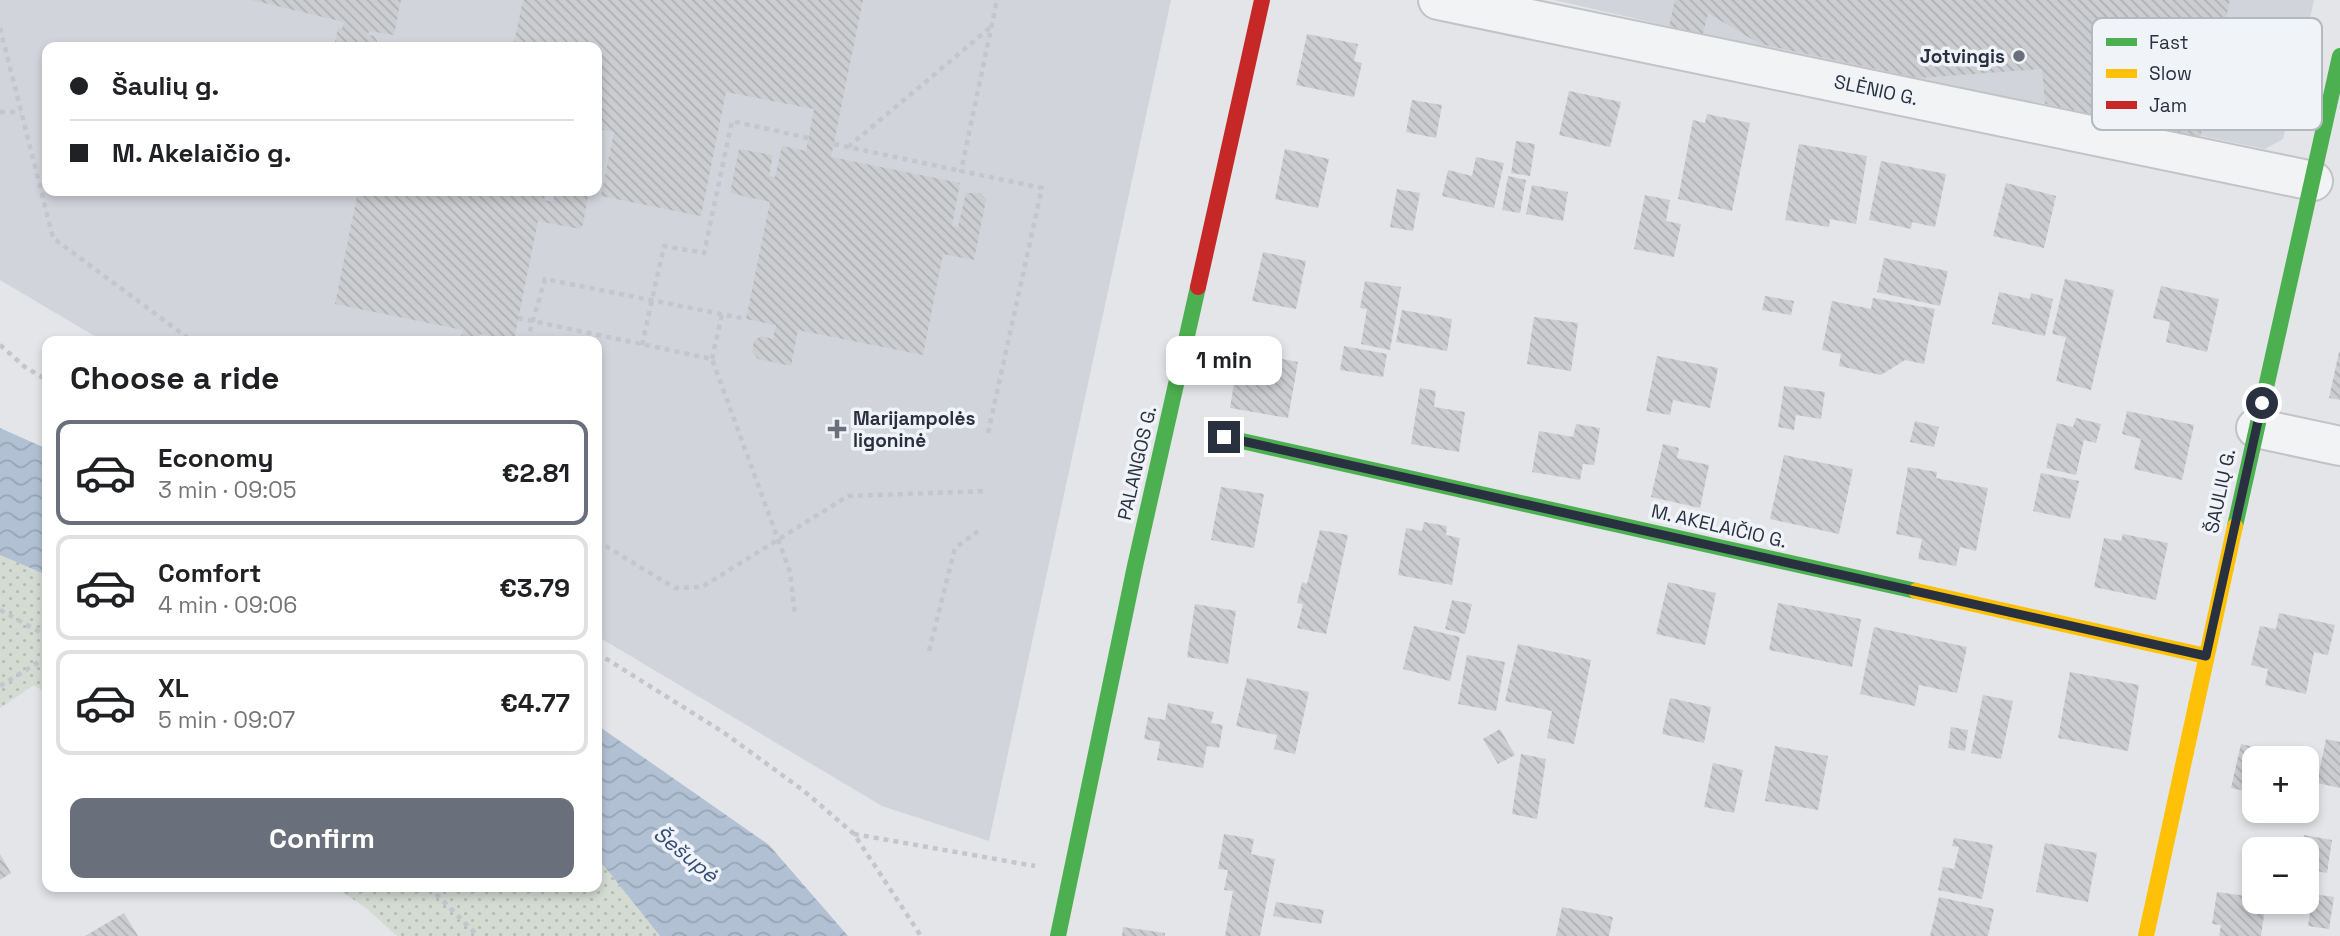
<!DOCTYPE html>
<html lang="en">
<head>
<meta charset="utf-8">
<style>
  :root { --surface:#fff; --page:#f2f2f2; --text:#202124; --muted:#757577; --line:#e0e0e0; --accent:#6a707b }
  body { margin:0; font-family:"Space Grotesk",sans-serif; background:var(--page); color:var(--text); height:100vh; display:flex; flex-direction:column; font-size:26px; white-space:nowrap }
  * { box-sizing:border-box; margin:0 }
  p { font-size:23px; color:var(--muted) }
  .icon { flex:none; width:38px; height:38px; fill:none; stroke:currentColor; stroke-width:2; stroke-linecap:round; stroke-linejoin:round }
  .map { position:relative; flex:1; overflow:hidden }
  .panel { position:absolute; left:42px; top:336px; width:560px; height:556px; display:flex; flex-direction:column; background:var(--surface); border-radius:14px; box-shadow:0 4px 10px #0003 }
  .panel>* { flex:none }
  .guide { position:absolute; left:42px; top:42px; width:560px; height:154px; border-radius:14px; box-shadow:0 4px 10px #0003; display:grid; align-content:center; height:154px; padding:0 28px; background:var(--surface) }
  .controls { position:absolute; left:2242px; top:746px; display:grid; gap:14px }
  .controls a { display:grid; place-items:center; width:77px; height:77px; border-radius:14px; background:var(--surface); box-shadow:0 4px 10px #0003; font-size:35px }
  .end { position:absolute; width:32px; height:32px; margin:-16px; border:9px solid #293141; background:#fff; box-shadow:0 0 0 4px #fff }
  .from { border-radius:50% }
  .bubble { position:absolute; height:49px; border-radius:14px; background:var(--surface); box-shadow:0 4px 10px #0003; font-size:23px; font-weight:700; line-height:49px; text-align:center }
  .guide b { display:flex; align-items:center; gap:24px; height:66px; font-size:26px }
  .guide b+b { border-top:2px solid var(--line) }
  .guide i { width:18px; height:18px; background:var(--text) }
  ul { padding:0; list-style:none }
  li { display:flex; align-items:center; gap:21px; height:105px; margin:0 14px 10px; padding:0 14px; border:4px solid var(--line); border-radius:14px }
  li div { flex:1 }
  li b { display:block; font-size:26px }
  li em { font-style:normal; font-weight:700 }
  li.active { border-color:var(--accent) }
  li>.icon { width:63px; height:63px; stroke-width:1.5 }
  h2 { padding:0 28px; font-size:32px; line-height:84px }
  .cta { display:flex; gap:14px; margin-top:auto; padding:14px 28px }
  .cta a { flex:1; height:80px; border-radius:14px; background:var(--accent); color:#fff; font-size:28px; font-weight:700; line-height:80px; text-align:center }
  .map>svg:first-child { display:block }
  .built { fill:#d1d4db; fill-rule:evenodd }
  .grass { fill:url(#grass-dots) }
  .water { fill:url(#water-waves) }
  .building { fill:url(#building-back-hatch) }
  .lines { fill:none; stroke-linecap:round; stroke-linejoin:round }
  .street-casing { stroke:#c1c3c6; stroke-width:42 }
  .path { stroke:#c4c6cb; stroke-width:4.5; stroke-dasharray:5 5; stroke-linecap:butt }
  .street { stroke:#f2f3f4; stroke-width:38 }
  .fast { stroke:#4caf50; stroke-width:16 }
  .slow { stroke:#ffc107; stroke-width:16 }
  .jam { stroke:#c62828; stroke-width:16 }
  .route { stroke:#293141; stroke-width:9 }
  .poi-dot { fill:#6a707b; stroke:#f0f3f7; stroke-width:2.5 }
  .labels { text-anchor:middle; dominant-baseline:central; stroke-width:7; stroke-linejoin:round; paint-order:stroke }
  .poi-label { font-size:19px; font-weight:bold; fill:#293141; stroke:#f0f3f7; text-anchor:end }
  .street-label { font-size:19px; fill:#293141; stroke:#f0f3f7 }
  .water-label { font-size:21px; font-style:italic; fill:#334e75; stroke:#f0f3f7 }
  .key { fill:#f0f3f7; stroke:#b4b9c0; stroke-width:2 }
  .key-label { font-size:19px; fill:#293141 }
</style>
</head>
<body>
<div class="map">
<svg width="2340" height="936" viewBox="0 0 2340 936">
  <defs>
    <pattern id="grass-dots" width="8" height="8" patternUnits="userSpaceOnUse" patternTransform="scale(1.75)"><rect width="8" height="8" fill="#d3dbd3"/><path d="M2 2h.1M6 6h.1" fill="none" stroke="#b5bcb6" stroke-width="1.8" stroke-linecap="round"/></pattern>
    <pattern id="water-waves" width="16" height="10" patternUnits="userSpaceOnUse" patternTransform="scale(1.75)"><rect width="16" height="10" fill="#b1c0d3"/><path d="M0 5q4-4 8 0t8 0" fill="none" stroke="#98a5b6"/></pattern>
    <pattern id="building-back-hatch" width="6" height="6" patternUnits="userSpaceOnUse" patternTransform="scale(1.75)"><rect width="6" height="6" fill="#cbcdd0"/><path d="M-1 5l2 2M0 0l6 6M5-1l2 2" fill="none" stroke="#aeb0b4"/></pattern>
  </defs>
  <rect width="100%" height="100%" fill="#e3e5e8"/>
  <!-- built -->
  <g class="built">
    <path d="M 0,0 L 1171,0 L 989,841 L 882,806 L 597,636 L 597,341 L 103,341 L 0,280 ZM 47,47 L 597,47 L 597,191 L 47,191 Z"/>
    <polygon points="1554,0 2314,0 2283,139 2265,149 1703,34"/>
  </g>
  <!-- grass -->
  <g class="grass">
    <polygon points="0,555 47,575 47,694 34,685 0,708"/>
    <polygon points="597,861 605,867 660,936 397,936 366,908 335,887 597,887"/>
  </g>
  <!-- water -->
  <g class="water">
    <polygon points="0,428 47,449 47,575 0,555"/>
    <polygon points="597,725 769,845 848,936 660,936 605,867 597,861"/>
  </g>
  <!-- building -->
  <g class="building">
    <polygon points="252,0 401,0 394,35 369,31 368,35 374,36 377,41 376,47 338,47 335,42 338,28 342,29 344,22"/>
    <polygon points="523,0 863,0 831,157 960,183 952,226 958,227 966,193 980,193 986,200 974,260 943,254 923,355 798,330 791,366 758,359 752,351 754,341 761,336 773,339 776,325 746,319 770,202 730,193 739,149 773,155 769,176 775,177 782,146 806,151 814,109 726,92 701,216 601,196 614,132 597,129 597,47 513,47"/>
    <polygon points="1675,0 2230,0 2200,138 2045,104 2042,69 1919,78 1760,44 1708,13 1703,34 1669,26"/>
    <polygon points="1307,34 1358,44 1354,61 1362,63 1354,97 1296,85"/>
    <polygon points="1569,91 1621,102 1610,147 1559,135"/>
    <polygon points="1412,100 1442,105 1436,138 1406,132"/>
    <polygon points="1707,114 1750,123 1732,211 1678,199 1693,120 1705,123"/>
    <polygon points="1516,141 1535,144 1530,176 1511,173"/>
    <polygon points="1799,144 1867,156 1856,224 1830,219 1829,227 1785,220"/>
    <polygon points="1285,149 1329,159 1318,208 1275,199"/>
    <polygon points="1476,157 1504,163 1494,208 1442,196 1448,170 1472,176"/>
    <polygon points="1881,161 1946,174 1935,227 1912,222 1911,229 1869,220"/>
    <polygon points="1508,176 1526,180 1520,213 1502,210"/>
    <polygon points="2006,183 2056,196 2044,248 1993,236"/>
    <polygon points="1532,185 1568,192 1563,221 1526,214"/>
    <polygon points="1397,189 1420,193 1413,231 1390,227"/>
    <polygon points="358,191 546,191 544,200 553,202 555,191 588,191 588,196 583,224 580,229 538,221 514,340 480,334 478,341 460,341 463,330 335,304"/>
    <polygon points="1645,195 1670,200 1666,221 1681,224 1674,257 1634,249"/>
    <polygon points="1263,252 1306,261 1296,309 1252,301"/>
    <polygon points="1884,258 1948,271 1940,306 1877,292"/>
    <polygon points="2065,279 2114,290 2091,390 2056,381 2066,337 2052,334"/>
    <polygon points="1365,281 1401,287 1390,350 1361,344 1367,309 1360,308"/>
    <polygon points="2161,286 2219,299 2207,352 2166,342 2170,322 2153,318"/>
    <polygon points="1999,292 2030,299 2031,293 2053,299 2045,336 1992,324"/>
    <polygon points="1765,296 1794,301 1791,315 1762,310"/>
    <polygon points="1873,298 1935,309 1924,364 1905,360 1881,375 1839,366 1841,354 1822,350 1832,301 1871,309"/>
    <polygon points="1402,310 1452,319 1447,351 1396,342"/>
    <polygon points="1534,317 1578,323 1571,371 1527,364"/>
    <polygon points="1240,346 1260,350 1260,355 1298,362 1288,418 1230,408"/>
    <polygon points="1344,346 1387,354 1383,377 1340,370"/>
    <polygon points="2339,352 2340,352 2340,400 2329,398"/>
    <polygon points="1657,356 1718,368 1710,408 1673,400 1670,415 1646,411"/>
    <polygon points="1784,386 1825,392 1821,419 1796,415 1794,430 1778,427"/>
    <polygon points="1420,388 1436,391 1434,407 1465,412 1459,452 1411,444"/>
    <polygon points="2127,411 2194,425 2182,480 2134,469 2141,439 2122,434"/>
    <polygon points="2076,418 2101,424 2096,443 2084,440 2076,475 2046,468 2057,423 2073,427"/>
    <polygon points="1915,421 1939,427 1934,447 1910,442"/>
    <polygon points="1576,424 1600,428 1594,465 1583,464 1580,480 1532,472 1539,431 1573,437"/>
    <polygon points="1663,444 1679,448 1677,458 1709,465 1700,508 1651,497"/>
    <polygon points="1784,455 1853,469 1839,534 1770,519"/>
    <polygon points="1908,467 1937,472 1936,478 1988,488 1976,551 1960,547 1956,566 1918,559 1922,539 1896,534"/>
    <polygon points="2041,473 2079,481 2070,519 2033,511"/>
    <polygon points="1221,487 1264,494 1254,548 1211,540"/>
    <polygon points="1424,522 1447,526 1446,535 1460,538 1452,585 1398,575 1406,528 1422,531"/>
    <polygon points="1320,530 1348,535 1326,634 1297,628 1303,604 1297,603 1302,582 1307,584"/>
    <polygon points="2123,534 2168,543 2156,600 2094,587 2104,538 2121,541"/>
    <polygon points="1668,582 1716,593 1705,645 1656,634"/>
    <polygon points="1452,600 1472,604 1465,634 1445,629"/>
    <polygon points="1778,603 1861,619 1852,667 1769,650"/>
    <polygon points="1195,604 1236,611 1228,664 1187,657"/>
    <polygon points="2279,613 2335,625 2328,655 2314,652 2306,694 2265,685 2268,669 2251,665 2260,626 2276,629"/>
    <polygon points="1414,626 1460,637 1450,681 1403,669"/>
    <polygon points="1874,627 1967,647 1957,693 1919,685 1915,706 1860,694"/>
    <polygon points="1518,644 1591,660 1574,744 1547,738 1552,711 1505,701"/>
    <polygon points="1467,655 1505,662 1496,711 1458,704"/>
    <polygon points="2070,672 2139,685 2128,751 2058,738"/>
    <polygon points="1247,678 1309,692 1295,754 1274,749 1277,735 1236,726"/>
    <polygon points="1983,695 2013,701 2001,759 1971,753"/>
    <polygon points="1670,698 1711,707 1704,743 1662,734"/>
    <polygon points="1168,703 1214,712 1211,723 1223,725 1219,748 1207,746 1203,768 1157,760 1160,742 1144,739 1148,717 1165,720"/>
    <polygon points="1951,727 1968,730 1965,751 1948,748"/>
    <polygon points="1500,729 1515,755 1498,764 1483,739"/>
    <polygon points="2326,739 2340,742 2340,788 2317,783"/>
    <polygon points="2241,744 2294,756 2294,758 2254,758 2254,809 2243,807 2246,791 2231,788"/>
    <polygon points="1775,746 1828,756 1818,810 1765,801"/>
    <polygon points="1521,754 1546,759 1537,819 1512,814"/>
    <polygon points="1713,763 1743,770 1734,813 1704,807"/>
    <polygon points="1224,834 1254,839 1251,854 1275,859 1260,936 1225,936 1233,891 1224,890 1228,870 1218,869"/>
    <polygon points="2304,835 2332,840 2327,873 2306,869 2306,849 2302,849"/>
    <polygon points="1954,838 1993,845 1982,899 1938,890 1943,867 1954,869 1959,847 1952,846"/>
    <polygon points="2045,843 2097,853 2088,902 2036,892"/>
    <polygon points="0,854 11,873 0,880"/>
    <polygon points="2217,892 2254,897 2254,901 2266,901 2261,936 2219,936 2221,925 2212,924"/>
    <polygon points="2313,894 2334,897 2329,929 2308,926"/>
    <polygon points="1939,897 1994,909 1988,936 1930,936"/>
    <polygon points="1276,902 1324,910 1321,924 1273,916"/>
    <polygon points="1562,907 1613,917 1609,936 1556,936"/>
    <polygon points="124,913 138,936 85,936"/>
    <polygon points="1123,927 1165,933 1165,936 1122,936"/>
  </g>
  <g class="lines">
    <defs>
      <g id="street">
        <polyline points="1438,0 2313,181"/>
        <polyline points="2256,428 2340,446"/>
      </g>
    </defs>
    <!-- street casing -->
    <use href="#street" class="street-casing"/>
    <!-- path -->
    <g class="path">
      <polyline points="0,28 53,238 192,341"/>
      <polyline points="0,112 21,112"/>
      <polyline points="834,144 961,171"/>
      <polyline points="848,147 992,26"/>
      <polyline points="518,318 712,359 790,572 795,615"/>
      <polyline points="527,341 545,279 746,319"/>
      <polyline points="0,345 25,367 47,380"/>
      <polyline points="642,345 664,246 704,253 732,121 808,138"/>
      <polyline points="712,359 722,314"/>
      <polyline points="988,433 1042,188 961,171 997,0"/>
      <polyline points="597,541 675,588 702,587 848,496 987,491"/>
      <polyline points="0,610 47,636"/>
      <polyline points="929,651 955,548 978,531"/>
      <polyline points="597,653 723,732 804,791 854,834 921,936"/>
      <polyline points="0,686 47,657"/>
      <polyline points="854,834 1035,866"/>
      <polyline points="429,887 478,936"/>
    </g>
    <!-- street -->
    <use href="#street" class="street"/>
    <!-- fast -->
    <g class="fast">
      <polyline points="1224,437 1916,591"/>
      <polyline points="2235,526 2340,56"/>
      <polyline points="1058,936 1135,566 1198,287"/>
    </g>
    <!-- slow -->
    <g class="slow">
      <polyline points="1916,591 2206,656"/>
      <polyline points="2146,936 2235,526"/>
    </g>
    <!-- jam -->
    <polyline class="jam" points="1198,287 1262,0"/>
  </g>
  <g class="lines">
    <!-- route -->
    <polyline class="route" points="1224,437 2206,656 2262,403"/>
  </g>
  <!-- markers -->
  <g class="poi-dot">
    <circle cx="2019" cy="56" r="7"/>
    <path d="M833.5 418.5h7v7h7v7h-7v7h-7v-7h-7v-7h7z"/>
  </g>
  <g class="labels">
    <!-- poi labels -->
    <g class="poi-label">
      <text x="2005" y="56">Jotvingis</text>
      <text x="853" y="418" text-anchor="start">Marijampolės<tspan x="853" dy="22">ligoninė</tspan></text>
    </g>
    <!-- street labels -->
    <g class="street-label">
      <text transform="translate(1876 90) rotate(12)">SLĖNIO G.</text>
      <text transform="translate(1137 463) rotate(-77)">PALANGOS G.</text>
      <text transform="translate(2220 491) rotate(-78)">ŠAULIŲ G.</text>
      <text transform="translate(1719 526) rotate(13)">M. AKELAIČIO G.</text>
    </g>
    <!-- water labels -->
    <g class="water-label">
      <text transform="translate(686 854) rotate(39)">Šešupė</text>
    </g>
  </g>
  <!-- legend -->
  <rect x="2092" y="18" width="230" height="112" rx="10" class="key"/>
  <rect x="2106" y="38" width="31" height="8" fill="#4caf50"/>
  <rect x="2106" y="69" width="31" height="9" fill="#ffc107"/>
  <rect x="2106" y="101" width="31" height="8" fill="#c62828"/>
  <g class="key-label">
    <text x="2149" y="49">Fast</text>
    <text x="2149" y="80">Slow</text>
    <text x="2149" y="112">Jam</text>
  </g>
</svg>
<div class="controls">
<a>+</a>
<a>−</a>
</div>
<i class="end from" style="left:2262px;top:403px"></i>
<i class="end" style="left:1224px;top:437px"></i>
<div class="bubble" style="left:1166px;top:336px;width:116px">1 min</div>
<div class="guide">
<b><i class="from"></i>Šaulių g.</b>
<b><i></i>M. Akelaičio g.</b>
</div>
<section class="panel">
<h2>Choose a ride</h2>
<ul>
<li class="active"><svg class="icon" aria-label="car" viewBox="0 0 24 24"><path d="M5 17H2v-5l4-1 3-4h7l3 4 3 1v5h-3M9 17h6M6 11h13"/><circle cx="7" cy="17" r="2"/><circle cx="17" cy="17" r="2"/></svg><div><b>Economy</b><p>3 min · 09:05</p></div><em>€2.81</em></li>
<li><svg class="icon" aria-label="car" viewBox="0 0 24 24"><path d="M5 17H2v-5l4-1 3-4h7l3 4 3 1v5h-3M9 17h6M6 11h13"/><circle cx="7" cy="17" r="2"/><circle cx="17" cy="17" r="2"/></svg><div><b>Comfort</b><p>4 min · 09:06</p></div><em>€3.79</em></li>
<li><svg class="icon" aria-label="car" viewBox="0 0 24 24"><path d="M5 17H2v-5l4-1 3-4h7l3 4 3 1v5h-3M9 17h6M6 11h13"/><circle cx="7" cy="17" r="2"/><circle cx="17" cy="17" r="2"/></svg><div><b>XL</b><p>5 min · 09:07</p></div><em>€4.77</em></li>
</ul>
<div class="cta"><a>Confirm</a></div>
</section>
</div>
</body>
</html>
